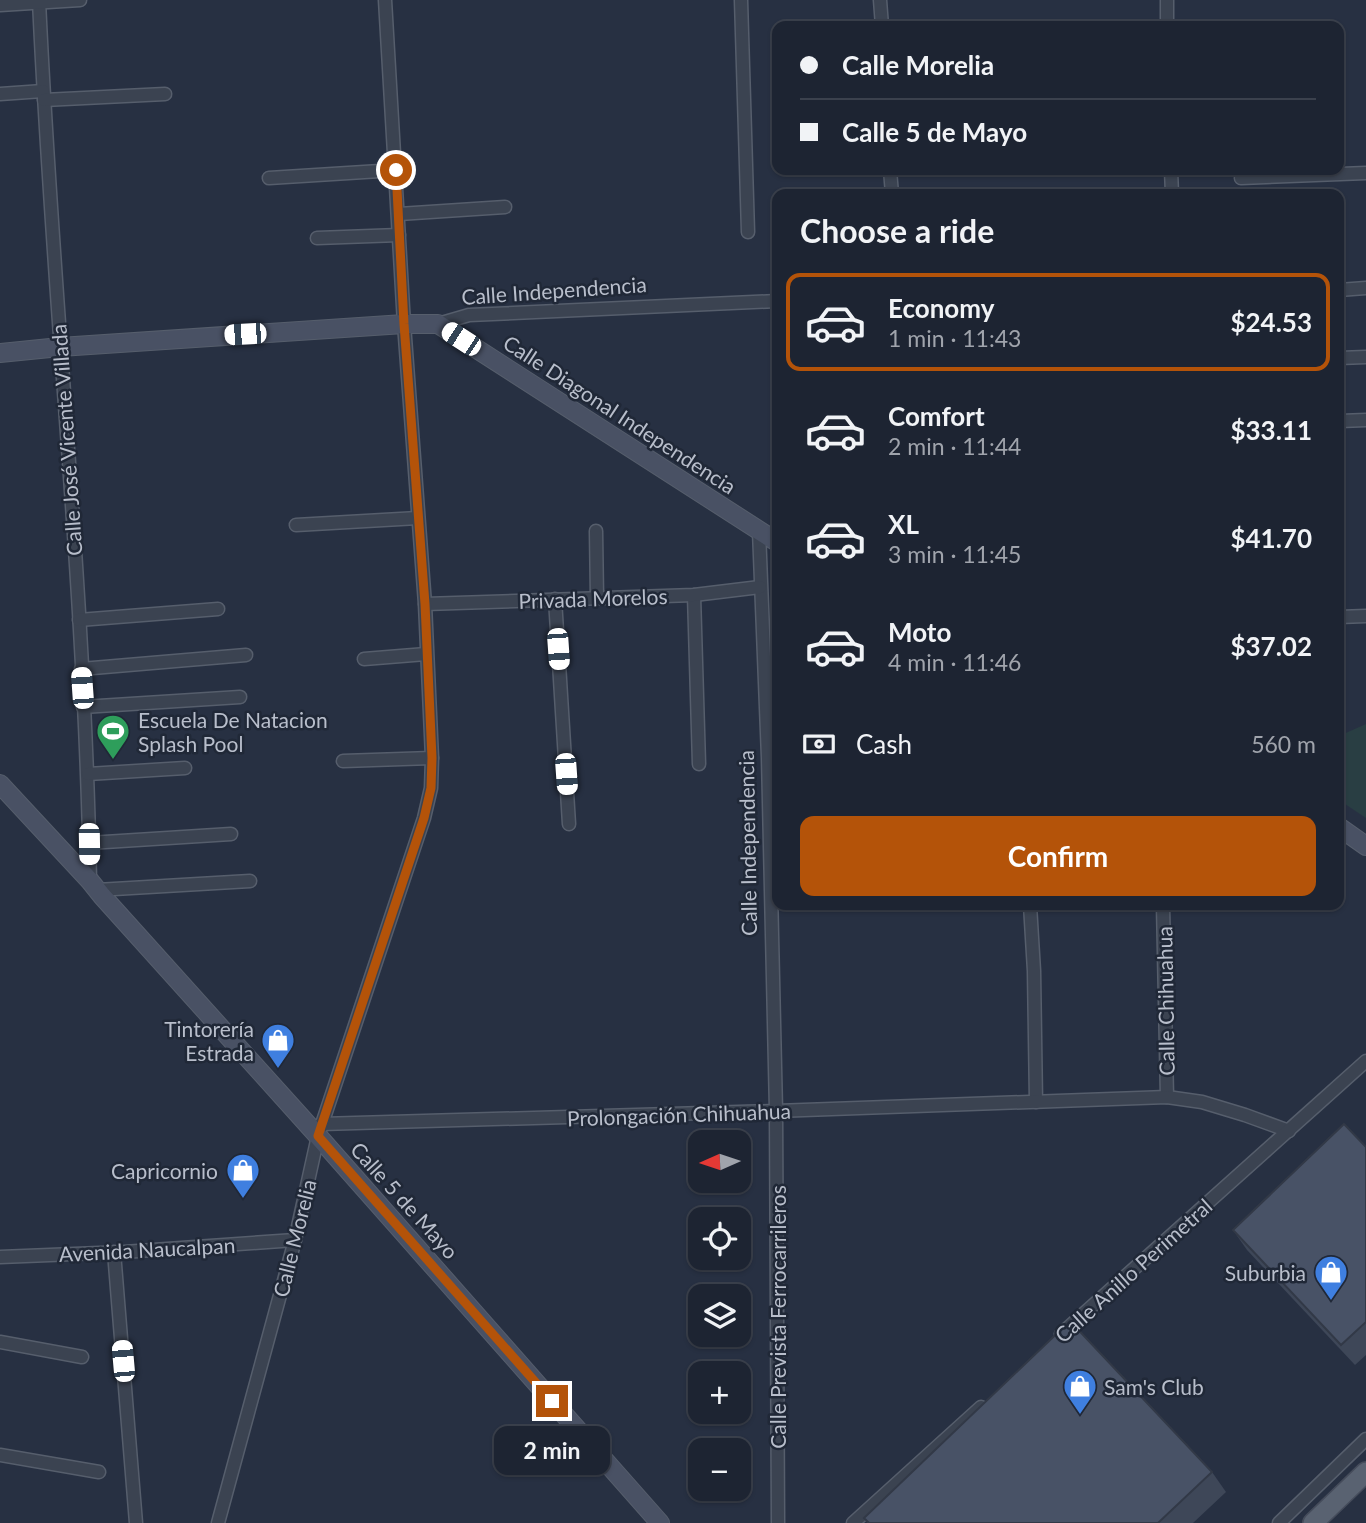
<!DOCTYPE html>
<html lang="en">
<head>
<meta charset="utf-8">
<style>
  :root { --surface:#1d2432; --page:#2a303e; --text:#f1f3f6; --muted:#a0a4ac; --line:#3b414d; --accent:#b45309 }
  body { margin:0; font-family:Lato,sans-serif; background:var(--page); color:var(--text); height:100vh; display:flex; flex-direction:column; font-size:26px; white-space:nowrap }
  * { box-sizing:border-box; margin:0 }
  p { font-size:23px; color:var(--muted) }
  .icon { flex:none; width:38px; height:38px; fill:none; stroke:currentColor; stroke-width:2; stroke-linecap:round; stroke-linejoin:round }
  .map { position:relative; flex:1; overflow:hidden }
  .side { position:absolute; left:772px; top:189px; width:572px; height:721px; display:flex; flex-direction:column; background:var(--surface); border-radius:14px; box-shadow:0 2px 5px #0004,0 0 0 2px var(--line) }
  .side>* { flex:none }
  .hud { position:absolute; left:772px; top:21px; width:572px; height:154px; border-radius:14px; box-shadow:0 2px 5px #0004,0 0 0 2px var(--line); display:grid; align-content:center; height:154px; padding:0 28px; background:var(--surface) }
  .needle { width:46px; rotate:267deg }
  .controls { position:absolute; left:688px; top:1130px; display:grid; gap:14px }
  .controls a { display:grid; place-items:center; width:63px; height:63px; border-radius:14px; background:var(--surface); box-shadow:0 2px 5px #0004,0 0 0 2px var(--line); font-size:35px }
  .end { position:absolute; width:32px; height:32px; margin:-16px; border:9px solid #b45309; background:#fff; box-shadow:0 0 0 4px #fff }
  .from { border-radius:50% }
  .bubble { position:absolute; height:49px; border-radius:14px; background:var(--surface); box-shadow:0 2px 5px #0004,0 0 0 2px var(--line); font-size:23px; font-weight:700; line-height:49px; text-align:center }
  .car { position:absolute; width:21px; height:42px; margin:-21px -10px; border-radius:9px; box-shadow:0 0 5px 2px #0007; background:linear-gradient(#fff 24%,#345 0 40%,#fff 0 76%,#345 0 86%,#fff 0) }
  .hud b { display:flex; align-items:center; gap:24px; height:66px; font-size:26px }
  .hud b+b { border-top:2px solid var(--line) }
  .hud i { width:18px; height:18px; background:var(--text) }
  ul { padding:0; list-style:none }
  li { display:flex; align-items:center; gap:21px; height:98px; margin:0 14px 10px; padding:0 14px; border:4px solid transparent; border-radius:14px }
  li div { flex:1 }
  li b { display:block; font-size:26px }
  li em { font-style:normal; font-weight:700 }
  li.selected { border-color:var(--accent) }
  li>.icon { width:63px; height:63px; stroke-width:1.5 }
  h2 { padding:0 28px; font-size:32px; line-height:84px }
  .pay { display:flex; align-items:center; gap:18px; height:77px; padding:0 28px; font-size:26px }
  .pay p { margin-inline-start:auto }
  .cta { display:flex; gap:14px; margin-top:auto; padding:14px 28px }
  .cta a { flex:1; height:80px; border-radius:14px; background:var(--accent); color:#fff; font-size:28px; font-weight:700; line-height:80px; text-align:center }
  .map>svg:first-child { display:block }
  .green { fill:#293e43 }
  .lines { fill:none; stroke-linecap:round; stroke-linejoin:round }
  .street-casing { stroke:#565e6c; stroke-width:15 }
  .secondary-casing { stroke:#565e6c; stroke-width:20 }
  .primary-casing { stroke:#454c5b; stroke-width:22 }
  .street { stroke:#3b4351; stroke-width:12 }
  .secondary { stroke:#495164; stroke-width:18 }
  .primary { stroke:#596271; stroke-width:19 }
  .wall { fill:#3e4758 }
  .building { fill:#485266; stroke:#323947; stroke-width:2 }
  .route { stroke:#b45309; stroke-width:9 }
  .labels { text-anchor:middle; dominant-baseline:central; stroke-width:5; stroke-linejoin:round; paint-order:stroke }
  .street-label { font-size:21px; fill:#b8becb; stroke:#202837 }
  .poi-label { font-size:21px; fill:#b8becb; stroke:#202837; text-anchor:end }
</style>
</head>
<body>
<div class="map">
<svg width="1366" height="1523" viewBox="0 0 1366 1523">
  <rect width="100%" height="100%" fill="#273042"/>
  <!-- green -->
  <polygon class="green" points="1366,724 1366,818 1339,800 1339,736"/>
  <g class="lines">
    <defs>
      <g id="street">
        <path d="M 39,0 C 52,294 85,587 90,881"/>
        <polyline points="741,0 748,232"/>
        <polyline points="880,0 882,26"/>
        <polyline points="1167,0 1167,26"/>
        <polyline points="0,5 80,0"/>
        <polyline points="0,94 43,91"/>
        <polyline points="44,100 165,94"/>
        <polyline points="890,170 892,194"/>
        <polyline points="1171,170 1172,194"/>
        <polyline points="269,178 396,170"/>
        <polyline points="1241,178 1366,173"/>
        <polyline points="399,214 505,207"/>
        <polyline points="317,238 399,235"/>
        <polyline points="1339,290 1366,288"/>
        <polyline points="438,324 469,315 777,301"/>
        <polyline points="1339,358 1366,357"/>
        <polyline points="1340,421 1366,420"/>
        <polyline points="296,525 418,518"/>
        <polyline points="596,531 597,598"/>
        <polyline points="759,531 768,758 776,1111 778,1523"/>
        <polyline points="694,595 699,764"/>
        <polyline points="555,599 569,824"/>
        <polyline points="425,604 694,595 760,587"/>
        <polyline points="1339,617 1366,616"/>
        <polyline points="79,620 218,609"/>
        <polyline points="364,659 426,654"/>
        <polyline points="81,669 246,655"/>
        <polyline points="83,707 240,697"/>
        <polyline points="343,761 432,758"/>
        <polyline points="88,774 185,768"/>
        <polyline points="89,843 231,834"/>
        <polyline points="97,890 250,881"/>
        <polyline points="1030,905 1034,971 1036,1102"/>
        <polyline points="1163,905 1167,1097"/>
        <polyline points="321,1124 776,1111 1167,1097 1202,1102 1245,1115 1289,1131"/>
        <polyline points="114,1252 136,1523"/>
        <polyline points="0,1257 124,1252 295,1240"/>
        <polyline points="1061,1334 1366,1061"/>
        <polyline points="0,1342 82,1357"/>
        <polyline points="0,1455 99,1472"/>
        <polyline points="218,1523 295,1240 318,1136 424,818 431,788 432,758 425,604 404,324 385,0"/>
        <polyline points="853,1523 981,1407"/>
        <polyline points="1279,1523 1366,1439"/>
      </g>
      <g id="secondary">
        <polyline points="0,353 60,347 404,324 438,324 777,542"/>
        <polyline points="0,784 90,881 102,896 318,1136 660,1523"/>
        <polyline points="1339,827 1366,846"/>
      </g>
      <polyline id="primary" points="1313,1523 1366,1472"/>
    </defs>
    <!-- street casing -->
    <use href="#street" class="street-casing"/>
    <!-- secondary casing -->
    <use href="#secondary" class="secondary-casing"/>
    <!-- primary casing -->
    <use href="#primary" class="primary-casing"/>
    <!-- street -->
    <use href="#street" class="street"/>
    <!-- secondary -->
    <use href="#secondary" class="secondary"/>
    <!-- primary -->
    <use href="#primary" class="primary"/>
  </g>
  <!-- wall -->
  <g class="wall">
    <polygon points="1366,1147 1366,1355 1355,1365 1247,1250 1233,1230"/>
    <polygon points="1212,1472 1226,1492 1193,1523 868,1523 864,1518"/>
  </g>
  <!-- building -->
  <g class="building">
    <polygon points="1344,1124 1366,1147 1366,1322 1341,1345 1233,1230"/>
    <polygon points="1070,1321 1212,1472 1158,1523 869,1523 864,1518"/>
  </g>
  <g class="lines">
    <!-- route -->
    <polyline class="route" points="396,170 404,324 425,604 432,758 431,788 424,818 318,1136 552,1401"/>
  </g>
  <!-- icons -->
  <defs>
    <symbol id="stadium-pin" viewBox="-11 -11 22 30"><path d="M0 17L-7.5 6A9.5 9.5 0 1 1 7.5 6Z" fill="#2e9e5b" stroke="#202837"/><path d="M0-5a6.5 5 0 1 0 0 10a6.5 5 0 1 0 0-10ZM-3.5-1.8h7v3.6h-7Z" fill="#fff"/></symbol>
    <symbol id="shop-pin" viewBox="-11 -11 22 30"><path d="M0 17L-7.5 6A9.5 9.5 0 1 1 7.5 6Z" fill="#3f7fe0" stroke="#202837"/><path d="M-5-2.5h2.3a2.7 3.5 0 0 1 5.4 0H5L5.5 6h-11ZM-1.5-2.5h3a1.5 2.3 0 0 0-3 0Z" fill="#fff"/></symbol>
  </defs>
  <g fill-rule="evenodd">
    <use href="#stadium-pin" x="94" y="712" width="38" height="52"/>
    <use href="#shop-pin" x="259" y="1021" width="38" height="52"/>
    <use href="#shop-pin" x="224" y="1151" width="38" height="52"/>
    <use href="#shop-pin" x="1312" y="1253" width="38" height="52"/>
    <use href="#shop-pin" x="1061" y="1367" width="38" height="52"/>
  </g>
  <g class="labels">
    <!-- street labels -->
    <g class="street-label">
      <text transform="translate(554 290) rotate(-4)">Calle Independencia</text>
      <text transform="translate(620 414) rotate(33)">Calle Diagonal Independencia</text>
      <text transform="translate(66 440) rotate(-94)">Calle José Vicente Villada</text>
      <text transform="translate(593 598) rotate(-2)">Privada Morelos</text>
      <text transform="translate(747 843) rotate(-91)">Calle Independencia</text>
      <text transform="translate(1165 1001) rotate(-91)">Calle Chihuahua</text>
      <text transform="translate(679 1114) rotate(-2)">Prolongación Chihuahua</text>
      <text transform="translate(405 1200) rotate(48)">Calle 5 de Mayo</text>
      <text transform="translate(294 1238) rotate(-76)">Calle Morelia</text>
      <text transform="translate(147 1249) rotate(-3)">Avenida Naucalpan</text>
      <text transform="translate(1133 1270) rotate(-42)">Calle Anillo Perimetral</text>
      <text transform="translate(777 1317) rotate(-90)">Calle Prevista Ferrocarrileros</text>
    </g>
    <!-- poi labels -->
    <g class="poi-label">
      <text x="138" y="719" text-anchor="start">Escuela De Natacion<tspan x="138" dy="24">Splash Pool</tspan></text>
      <text x="254" y="1028">Tintorería<tspan x="254" dy="24">Estrada</tspan></text>
      <text x="218" y="1170">Capricornio</text>
      <text x="1306" y="1272">Suburbia</text>
      <text x="1104" y="1386" text-anchor="start">Sam's Club</text>
    </g>
  </g>
</svg>
<div class="controls">
<a><svg class="needle" viewBox="-14 -14 28 28"><path d="M0-13l5 13h-10z" fill="#e53935"/><path d="M0 13l5-13h-10z" fill="#a0a4ac"/></svg></a>
<a><svg class="icon" aria-label="locate" viewBox="0 0 24 24"><circle cx="12" cy="12" r="6"/><path d="M12 2v4M12 18v4M2 12h4M18 12h4"/></svg></a>
<a><svg class="icon" aria-label="layers" viewBox="0 0 24 24"><path d="M12 4l9 5-9 5-9-5zM3 14l9 5 9-5"/></svg></a>
<a>+</a>
<a>−</a>
</div>
<i class="end from" style="left:396px;top:170px"></i>
<i class="end" style="left:552px;top:1401px"></i>
<div class="bubble" style="left:494px;top:1426px;width:116px">2 min</div>
<i class="car" style="left:245px;top:334px;rotate:267deg"></i>
<i class="car" style="left:461px;top:339px;rotate:303deg"></i>
<i class="car" style="left:558px;top:649px;rotate:176deg"></i>
<i class="car" style="left:82px;top:688px;rotate:356deg"></i>
<i class="car" style="left:566px;top:774px;rotate:176deg"></i>
<i class="car" style="left:89px;top:844px;rotate:179deg"></i>
<i class="car" style="left:123px;top:1361px;rotate:355deg"></i>
<div class="hud">
<b><i class="from"></i>Calle Morelia</b>
<b><i></i>Calle 5 de Mayo</b>
</div>
<section class="side">
<h2>Choose a ride</h2>
<ul>
<li class="selected"><svg class="icon" aria-label="car" viewBox="0 0 24 24"><path d="M5 17H2v-5l4-1 3-4h7l3 4 3 1v5h-3M9 17h6M6 11h13"/><circle cx="7" cy="17" r="2"/><circle cx="17" cy="17" r="2"/></svg><div><b>Economy</b><p>1 min · 11:43</p></div><em>$24.53</em></li>
<li><svg class="icon" aria-label="car" viewBox="0 0 24 24"><path d="M5 17H2v-5l4-1 3-4h7l3 4 3 1v5h-3M9 17h6M6 11h13"/><circle cx="7" cy="17" r="2"/><circle cx="17" cy="17" r="2"/></svg><div><b>Comfort</b><p>2 min · 11:44</p></div><em>$33.11</em></li>
<li><svg class="icon" aria-label="car" viewBox="0 0 24 24"><path d="M5 17H2v-5l4-1 3-4h7l3 4 3 1v5h-3M9 17h6M6 11h13"/><circle cx="7" cy="17" r="2"/><circle cx="17" cy="17" r="2"/></svg><div><b>XL</b><p>3 min · 11:45</p></div><em>$41.70</em></li>
<li><svg class="icon" aria-label="car" viewBox="0 0 24 24"><path d="M5 17H2v-5l4-1 3-4h7l3 4 3 1v5h-3M9 17h6M6 11h13"/><circle cx="7" cy="17" r="2"/><circle cx="17" cy="17" r="2"/></svg><div><b>Moto</b><p>4 min · 11:46</p></div><em>$37.02</em></li>
</ul>
<div class="pay"><svg class="icon" aria-label="cash" viewBox="0 0 24 24"><path d="M3 7h18v10H3z"/><circle cx="12" cy="12" r="2"/></svg>Cash<p>560 m</p></div>
<div class="cta"><a>Confirm</a></div>
</section>
</div>
</body>
</html>
